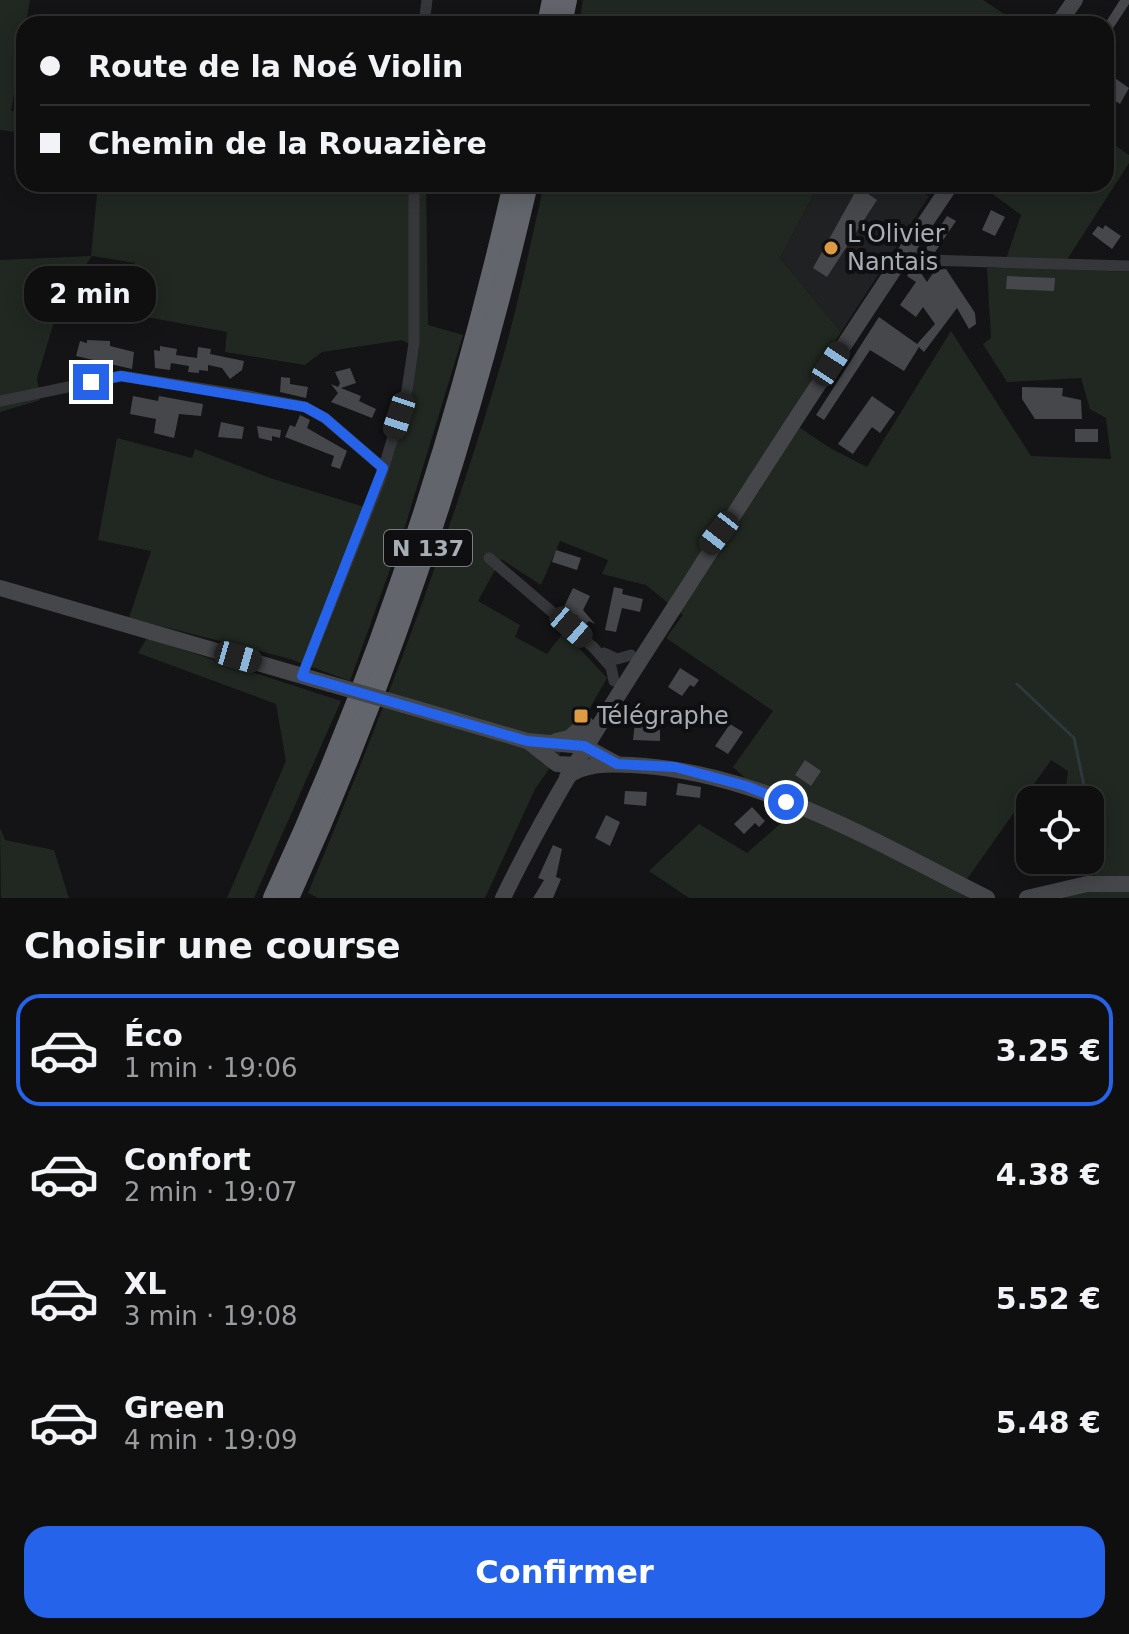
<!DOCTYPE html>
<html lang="fr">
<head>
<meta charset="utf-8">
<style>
  :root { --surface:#0f0f10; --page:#181819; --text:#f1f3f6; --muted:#9b9c9f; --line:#2f2f30; --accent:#2563eb }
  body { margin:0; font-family:"DejaVu Sans",sans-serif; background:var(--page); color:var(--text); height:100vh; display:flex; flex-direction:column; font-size:30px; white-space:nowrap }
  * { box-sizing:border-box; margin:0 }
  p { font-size:26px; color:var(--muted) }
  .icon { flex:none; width:44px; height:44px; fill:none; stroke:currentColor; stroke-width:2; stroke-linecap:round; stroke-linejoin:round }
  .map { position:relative; height:898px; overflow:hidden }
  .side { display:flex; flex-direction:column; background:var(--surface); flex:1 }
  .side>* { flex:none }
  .top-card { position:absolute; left:16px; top:16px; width:1098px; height:176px; border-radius:24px; box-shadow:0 4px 20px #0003,0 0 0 2px var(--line); display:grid; align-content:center; height:176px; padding:0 24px; background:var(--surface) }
  .fabs { position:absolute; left:1016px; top:786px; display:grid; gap:16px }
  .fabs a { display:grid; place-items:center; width:88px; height:88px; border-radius:16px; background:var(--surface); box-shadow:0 4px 20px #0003,0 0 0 2px var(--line); font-size:40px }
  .end { position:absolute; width:36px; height:36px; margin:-18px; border:10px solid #2563eb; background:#fff; box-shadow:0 0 0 4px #fff }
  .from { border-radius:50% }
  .bubble { position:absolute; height:56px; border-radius:24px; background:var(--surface); box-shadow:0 4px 20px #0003,0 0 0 2px var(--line); font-size:26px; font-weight:700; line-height:56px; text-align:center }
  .car { position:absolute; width:24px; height:48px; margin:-24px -12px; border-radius:10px; box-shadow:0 0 6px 2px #0007; background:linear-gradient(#222 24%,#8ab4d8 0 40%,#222 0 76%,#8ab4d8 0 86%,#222 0) }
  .top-card b { display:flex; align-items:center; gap:28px; height:76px; font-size:30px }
  .top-card b+b { border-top:2px solid var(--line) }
  .top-card i { width:20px; height:20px; background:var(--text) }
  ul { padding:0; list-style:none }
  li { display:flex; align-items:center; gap:24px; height:112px; margin:0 16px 12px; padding:0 8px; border:4px solid transparent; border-radius:24px }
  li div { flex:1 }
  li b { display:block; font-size:30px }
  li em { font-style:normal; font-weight:700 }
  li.selected { border-color:var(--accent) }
  li>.icon { width:72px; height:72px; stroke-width:1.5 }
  h2 { padding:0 24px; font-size:36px; line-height:96px }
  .button { display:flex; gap:16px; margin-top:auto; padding:16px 24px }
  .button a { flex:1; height:92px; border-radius:24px; background:var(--accent); color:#fff; font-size:32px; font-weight:700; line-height:92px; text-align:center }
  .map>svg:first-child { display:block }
  .built { fill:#202123 }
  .green { fill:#212821 }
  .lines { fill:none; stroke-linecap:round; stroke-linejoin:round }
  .stream { stroke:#2f383d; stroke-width:3 }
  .building { fill:#46474b }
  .street { stroke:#36373a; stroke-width:11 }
  .secondary { stroke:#44464a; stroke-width:16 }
  .highway { stroke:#62656b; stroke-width:20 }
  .secondary-bridge { stroke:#44464a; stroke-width:16 }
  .route { stroke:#2563eb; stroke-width:10 }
  .poi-dot { fill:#de9b43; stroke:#0f0f11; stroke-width:3 }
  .labels { text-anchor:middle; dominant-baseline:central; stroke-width:8; stroke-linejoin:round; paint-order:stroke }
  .shield { fill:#0f0f11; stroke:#797e83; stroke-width:2 }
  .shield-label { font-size:22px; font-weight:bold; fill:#a7adb4 }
  .poi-label { font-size:24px; fill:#a7adb4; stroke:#0f0f11; text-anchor:start }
</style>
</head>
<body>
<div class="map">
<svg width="1129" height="898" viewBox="0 0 1129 898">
  <rect width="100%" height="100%" fill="#141416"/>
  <!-- built -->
  <polygon class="built" points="819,184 909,184 929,196 841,332 780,258"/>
  <!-- green -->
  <g class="green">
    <polygon points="0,0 30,0 11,111 24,111 24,133 0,130"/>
    <polygon points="583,0 983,0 1019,24 579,24"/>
    <path d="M 1106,139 L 1129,155 L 1129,163 L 1061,269 L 1129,272 L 1129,898 L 1054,898 L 1096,890 L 1090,800 L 1064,800 L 1068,771 L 1051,760 L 958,892 L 968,898 L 689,898 L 649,871 L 699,824 L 747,853 L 788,817 L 733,767 L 773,711 L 666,638 L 683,615 L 646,585 L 602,574 L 608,560 L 560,541 L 541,585 L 501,559 L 478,601 L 520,625 L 515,637 L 547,654 L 564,632 L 607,678 L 580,725 L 535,789 L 485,898 L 318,898 L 308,893 C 380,721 447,547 500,367 C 518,307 530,245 544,184 L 819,184 L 780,258 L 841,332 L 787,419 L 830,448 L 867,467 L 951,331 L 1031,456 L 1111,459 L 1106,418 L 1090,409 L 1081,378 L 1007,382 L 983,344 L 991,338 L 987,268 L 1003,268 L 1021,215 L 979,184 L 1106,184 Z"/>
    <polygon points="98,184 426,184 428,325 463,335 403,533 350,681 287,658 129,618 151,551 98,540 117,438 192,458 195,449 270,478 374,510 408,404 419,349 402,340 322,352 305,365 225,352 227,332 125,313 135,263 92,256 61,299 37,378 40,400 0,412 0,260 91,256"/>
    <polygon points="147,638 341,701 254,898 227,898 286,761 276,704 138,653"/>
    <polygon points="0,828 5,840 54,850 69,898 1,898"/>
  </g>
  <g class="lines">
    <!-- stream -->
    <g class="stream">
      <polyline points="1017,684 1074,738 1087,800"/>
      <polyline points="1087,860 1087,867"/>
    </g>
  </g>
  <!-- building -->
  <g class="building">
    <polygon points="1120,0 1129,0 1129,4 1106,39 1106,22"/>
    <polygon points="1112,76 1129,88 1120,104 1106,95 1106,85"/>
    <polygon points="858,187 877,200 827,277 813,268"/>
    <polygon points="991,210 1005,217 995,236 982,230"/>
    <polygon points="947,216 956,221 935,252 925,250"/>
    <polygon points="1105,225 1121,236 1112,249 1092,234 1098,226 1103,229"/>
    <polygon points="915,264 927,282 935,270 946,269 975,313 976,324 969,329 957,308 924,352 919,347 904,371 870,350 824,420 816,415 879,317 917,344 935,324 923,307 916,317 900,305 916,282 907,276"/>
    <polygon points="1007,276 1055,278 1054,291 1006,289"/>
    <polygon points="87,340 110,341 110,346 134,352 132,369 76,356 80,341 87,343"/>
    <polygon points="160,346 177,349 176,355 197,358 198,347 211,349 210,354 244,361 242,370 230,379 222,368 208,365 208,371 199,370 199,373 188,372 189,366 171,363 170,370 155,368 154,350 160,351"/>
    <polygon points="350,368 356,383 341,388 361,396 359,401 376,409 372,418 331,402 338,393 331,384 338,387 340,383 335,372"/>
    <polygon points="281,377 290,378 290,384 308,387 306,398 280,392"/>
    <polygon points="1022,387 1063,388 1062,396 1081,400 1082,419 1035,419 1022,399"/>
    <polygon points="133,396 158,401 159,396 203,404 201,416 179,414 174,438 154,433 156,419 130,414"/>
    <polygon points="872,396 895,412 880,433 872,427 853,454 838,444"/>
    <polygon points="300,415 310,420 307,428 347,451 340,469 331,466 334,456 285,437 290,425 295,427"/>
    <polygon points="221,422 244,427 242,439 218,437"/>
    <polygon points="257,426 281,430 280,438 272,436 272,441 259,438"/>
    <rect x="1075" y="429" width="23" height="13"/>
    <polygon points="556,550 581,558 577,570 552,562"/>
    <polygon points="614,587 623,589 622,594 643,599 640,612 622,608 616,632 605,630"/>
    <polygon points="573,588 590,596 583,610 595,624 589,621 583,627 575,620 578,616 563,609"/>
    <polygon points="680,668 699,680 694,687 690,685 682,696 668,687"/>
    <polygon points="635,722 648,723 648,730 660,730 660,741 633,740"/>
    <polygon points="730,724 743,732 728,754 715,746"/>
    <polygon points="805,760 821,771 811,786 795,775"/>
    <polygon points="678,783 701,787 700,798 676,795"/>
    <polygon points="625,791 647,792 646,806 624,804"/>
    <polygon points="752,807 765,821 759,827 755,823 744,834 734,824"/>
    <polygon points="606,815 620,822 610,846 595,838"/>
    <polygon points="553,845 562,849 556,877 561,879 553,898 533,898 544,880 538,878"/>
    <polygon points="1036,860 1081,860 1082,862 1037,875"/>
  </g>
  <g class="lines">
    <!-- street -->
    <g class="street">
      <polyline points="424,24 427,0"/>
      <polyline points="907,250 927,260 1129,266"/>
      <polyline points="0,401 121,376 249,396 305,407 325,418 383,468"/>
      <polyline points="489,558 593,647 611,667 614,681"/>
      <polyline points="604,653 617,659 631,655"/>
      <polyline points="302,676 380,480 407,390 414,343 414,184"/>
    </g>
    <!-- secondary -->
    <g class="secondary">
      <polyline points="1058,24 1075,0"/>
      <polyline points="0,588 330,684"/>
      <polyline points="404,705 527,741 584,746 617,764"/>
      <polyline points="556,741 569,738 586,724"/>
      <polyline points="529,742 557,764 578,765"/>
      <path d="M 567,777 C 584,763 610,764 631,765 C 759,771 875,842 987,898"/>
      <path d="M 503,898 C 557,786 625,684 692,580 C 777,447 863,315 951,184"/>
      <polyline points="1027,898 1087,884 1129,884"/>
    </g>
    <!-- highway -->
    <g class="highway">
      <polyline points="547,24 552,0"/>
      <polyline points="562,24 567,0"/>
      <path d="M 273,898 C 379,670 457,430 513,184"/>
      <path d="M 289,898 C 394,668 471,430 528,184"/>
    </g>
    <!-- secondary-bridge -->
    <polyline class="secondary-bridge" points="330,684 404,705"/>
  </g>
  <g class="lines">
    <!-- route -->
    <polyline class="route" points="91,382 121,376 305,407 325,418 383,468 302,676 527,741 584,746 617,764 675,767 746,786 786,802"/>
  </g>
  <!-- markers -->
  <g class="poi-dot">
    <circle cx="831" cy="248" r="8"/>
    <rect x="573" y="708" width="16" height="16" rx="4"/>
  </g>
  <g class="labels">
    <!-- shield labels -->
    <rect class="shield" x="384" y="530" width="88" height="36" rx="6"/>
    <g class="shield-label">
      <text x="428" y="548">N 137</text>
    </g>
    <!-- poi labels -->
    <g class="poi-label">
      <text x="847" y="234">L'Olivier<tspan x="847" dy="28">Nantais</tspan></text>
      <text x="597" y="716">Télégraphe</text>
    </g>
  </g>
</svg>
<div class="fabs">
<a><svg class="icon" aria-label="locate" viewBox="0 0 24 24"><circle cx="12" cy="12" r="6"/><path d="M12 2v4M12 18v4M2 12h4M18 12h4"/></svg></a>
</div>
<i class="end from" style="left:786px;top:802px"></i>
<i class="end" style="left:91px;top:382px"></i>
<div class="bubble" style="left:24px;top:266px;width:132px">2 min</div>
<i class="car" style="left:831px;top:364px;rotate:33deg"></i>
<i class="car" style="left:399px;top:416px;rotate:198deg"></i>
<i class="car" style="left:719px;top:533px;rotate:218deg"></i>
<i class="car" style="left:571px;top:627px;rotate:131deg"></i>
<i class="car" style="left:238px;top:657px;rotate:106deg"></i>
<div class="top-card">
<b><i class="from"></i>Route de la Noé Violin</b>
<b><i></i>Chemin de la Rouazière</b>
</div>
</div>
<section class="side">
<h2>Choisir une course</h2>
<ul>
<li class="selected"><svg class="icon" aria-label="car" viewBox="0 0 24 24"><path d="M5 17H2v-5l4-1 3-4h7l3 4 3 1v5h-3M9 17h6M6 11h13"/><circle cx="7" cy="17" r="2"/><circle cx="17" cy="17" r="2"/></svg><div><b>Éco</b><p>1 min · 19:06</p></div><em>3.25 €</em></li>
<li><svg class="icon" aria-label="car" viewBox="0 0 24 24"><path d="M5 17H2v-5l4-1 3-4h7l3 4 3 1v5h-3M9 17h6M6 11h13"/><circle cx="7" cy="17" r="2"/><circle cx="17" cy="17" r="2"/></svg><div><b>Confort</b><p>2 min · 19:07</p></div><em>4.38 €</em></li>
<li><svg class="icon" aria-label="car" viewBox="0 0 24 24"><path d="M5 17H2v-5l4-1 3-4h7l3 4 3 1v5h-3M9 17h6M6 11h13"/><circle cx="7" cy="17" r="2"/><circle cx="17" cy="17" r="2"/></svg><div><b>XL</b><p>3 min · 19:08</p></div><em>5.52 €</em></li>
<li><svg class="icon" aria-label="car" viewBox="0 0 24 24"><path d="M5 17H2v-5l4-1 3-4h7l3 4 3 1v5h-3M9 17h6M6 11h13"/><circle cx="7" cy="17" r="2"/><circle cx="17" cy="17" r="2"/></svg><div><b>Green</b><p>4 min · 19:09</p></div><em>5.48 €</em></li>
</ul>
<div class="button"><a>Confirmer</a></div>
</section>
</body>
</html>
